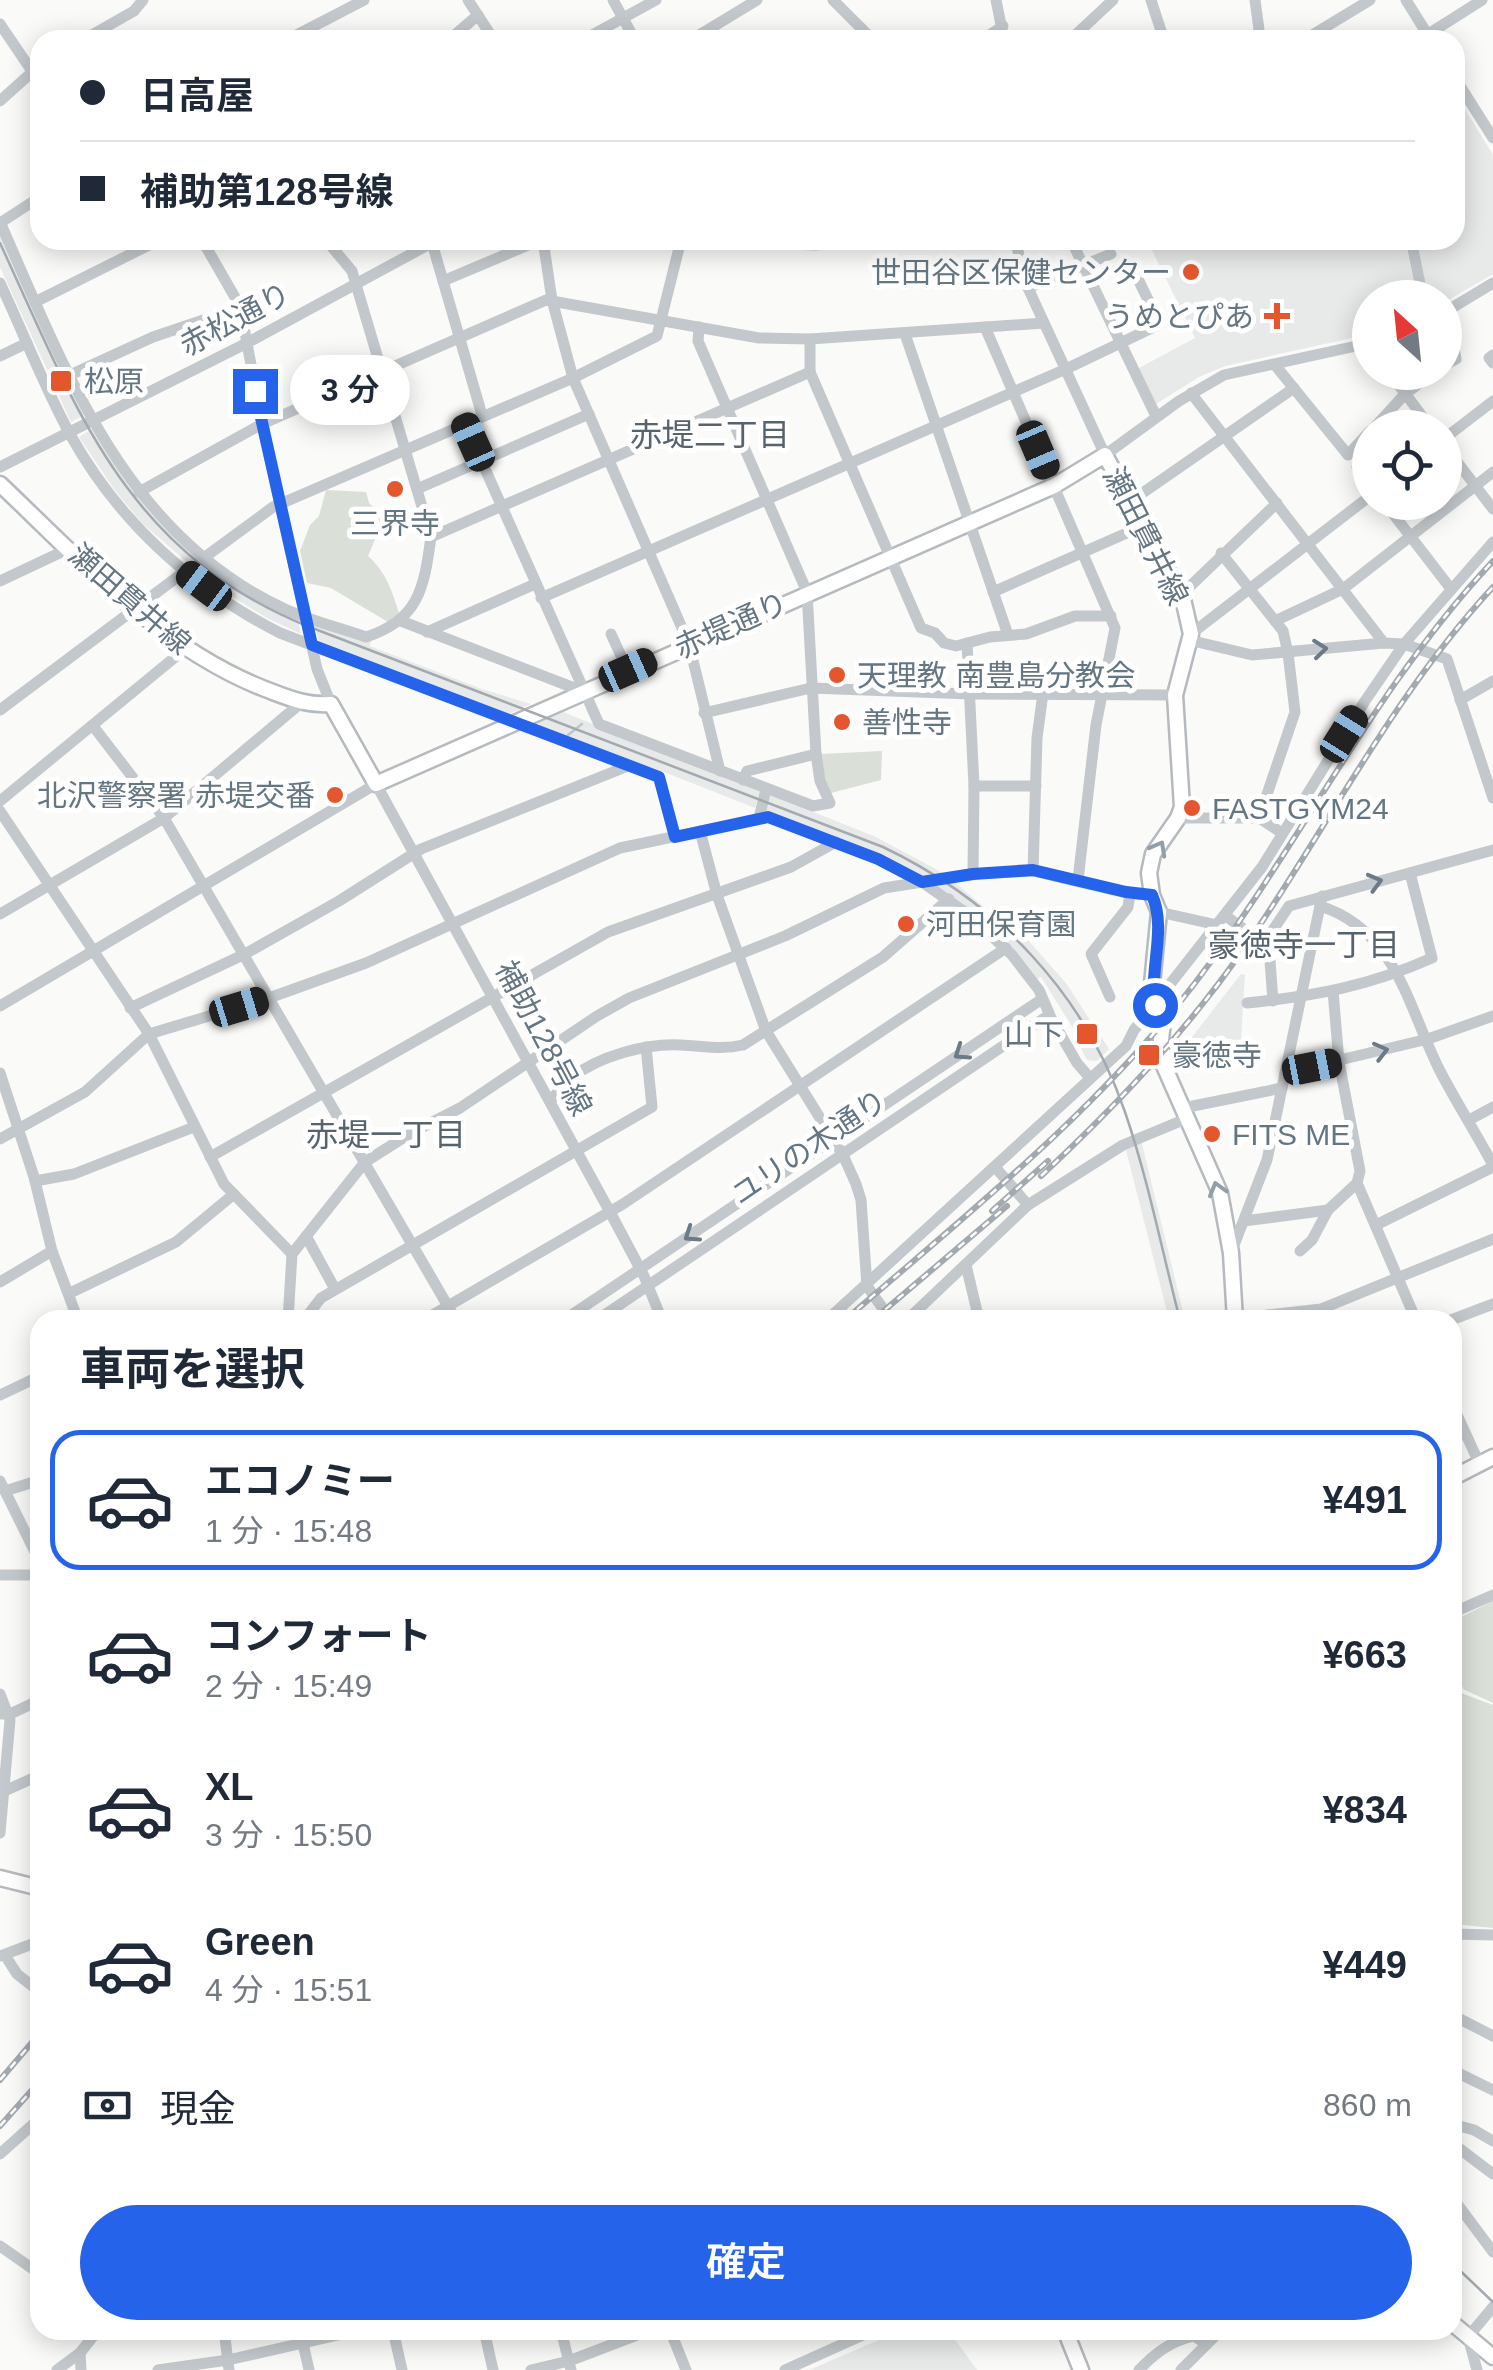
<!DOCTYPE html>
<html lang="ja">
<head>
<meta charset="utf-8">
<style>
  :root { --surface:#fff; --page:#f2f2f3; --text:#1f2937; --muted:#747a83; --line:#e0e1e3; --accent:#2563eb }
  body { margin:0; font-family:Helvetica,"Noto Sans JP",sans-serif; background:var(--page); color:var(--text); height:100vh; display:flex; flex-direction:column; font-size:38px; white-space:nowrap }
  * { box-sizing:border-box; margin:0 }
  p { font-size:32px; color:var(--muted) }
  .icon { flex:none; width:55px; height:55px; fill:none; stroke:currentColor; stroke-width:2; stroke-linecap:round; stroke-linejoin:round }
  .map { position:relative; flex:1; overflow:hidden }
  .drawer { position:absolute; left:30px; top:1310px; width:1432px; height:1030px; display:flex; flex-direction:column; background:var(--surface); border-radius:30px; box-shadow:0 5px 25px #0003 }
  .drawer>* { flex:none }
  .banner { position:absolute; left:30px; top:30px; width:1435px; height:220px; border-radius:30px; box-shadow:0 5px 25px #0003; display:grid; align-content:center; height:220px; padding:0 50px; background:var(--surface) }
  .needle { width:65px; rotate:333deg }
  .controls { position:absolute; left:1352px; top:280px; display:grid; gap:20px }
  .controls a { display:grid; place-items:center; width:110px; height:110px; border-radius:50%; background:var(--surface); box-shadow:0 5px 25px #0003; font-size:50px }
  .end { position:absolute; width:45px; height:45px; margin:-22px; border:12px solid #2563eb; background:#fff; box-shadow:0 0 0 5px #fff }
  .from { border-radius:50% }
  .bubble { position:absolute; height:70px; border-radius:35px; background:var(--surface); box-shadow:0 5px 25px #0003; font-size:32px; font-weight:600; line-height:70px; text-align:center }
  .car { position:absolute; width:30px; height:60px; margin:-30px -15px; border-radius:12px; box-shadow:0 0 8px 2px #0007; background:linear-gradient(#222 24%,#8ab4d8 0 40%,#222 0 76%,#8ab4d8 0 86%,#222 0) }
  .banner b { display:flex; align-items:center; gap:35px; height:95px; font-size:38px }
  .banner b+b { border-top:2px solid var(--line) }
  .banner i { width:25px; height:25px; background:var(--text) }
  ul { padding:0; list-style:none }
  li { display:flex; align-items:center; gap:30px; height:140px; margin:0 20px 15px; padding:0 30px; border:5px solid transparent; border-radius:30px }
  li div { flex:1 }
  li b { display:block; font-size:38px }
  li em { font-style:normal; font-weight:600 }
  li.current { border-color:var(--accent) }
  li>.icon { width:90px; height:90px; stroke-width:1.5 }
  h2 { padding:0 50px; font-size:45px; line-height:120px }
  .pay { display:flex; align-items:center; gap:25px; height:110px; padding:0 50px; font-size:38px }
  .pay p { margin-inline-start:auto }
  .cta { display:flex; gap:20px; margin-top:auto; padding:20px 50px }
  .cta a { flex:1; height:115px; border-radius:60px; background:var(--accent); color:#fff; font-size:40px; font-weight:600; line-height:115px; text-align:center }
  .map>svg:first-child { display:block }
  .built { fill:#e8e9e9 }
  .green { fill:#dadfd7 }
  .lines { fill:none; stroke-linecap:round; stroke-linejoin:round }
  .stream { stroke:#bbc7cb; stroke-width:2.5 }
  .major-casing { stroke:#b5babe; stroke-width:19 }
  .minor { stroke:#c3c8cc; stroke-width:11 }
  .major { stroke:#fff; stroke-width:14 }
  .tram { stroke:#a2aab0; stroke-width:2.5 }
  .rail-casing { stroke:#a2aab0; stroke-width:6 }
  .rail { stroke:#fff; stroke-width:2.5; stroke-dasharray:8; stroke-linecap:butt }
  .oneway { stroke:#6a7a87 }
  .oneway2 { stroke:#939fa8 }
  .route { stroke:#2563eb; stroke-width:12 }
  .poi-dot { fill:#e4572e; stroke:#fff; stroke-width:4 }
  .labels { text-anchor:middle; dominant-baseline:central; stroke-width:10; stroke-linejoin:round; paint-order:stroke }
  .poi-label { font-size:30px; fill:#657683; stroke:#fff; text-anchor:start }
  .street-label { font-size:30px; fill:#657683; stroke:#fff }
  .neighbourhood-label { font-size:32px; fill:#57646e; stroke:#fff }
</style>
</head>
<body>
<div class="map">
<svg width="1493" height="2370" viewBox="0 0 1493 2370">
  <rect width="100%" height="100%" fill="#fafaf8"/>
  <!-- built -->
  <g class="built">
    <polygon points="1455,93 1493,155 1493,274 1445,302 1445,298 1429,297 1415,240 1455,240"/>
    <polygon points="0,230 86,414 71,422 0,267"/>
    <polygon points="1147,240 1405,240 1417,297 1370,298 1370,334 1225,366 1199,377 1156,404 1137,369 1195,338"/>
    <polygon points="93,428 187,545 297,616 301,634 267,618 215,586 144,525 116,492 79,437"/>
    <polygon points="314,623 371,641 370,646 482,689 531,704 509,714 319,641"/>
    <polygon points="558,710 760,791 755,808 664,772 526,724"/>
    <polygon points="770,795 874,836 945,874 922,878 764,812"/>
    <polygon points="952,880 1024,941 1027,939 1066,983 1109,1049 1097,1061 1087,1060 1078,1043 1081,1041 1041,977 1036,980 933,885"/>
    <polygon points="1241,974 1245,975 1241,1041 1182,1050"/>
    <polygon points="1141,1140 1185,1320 1169,1320 1125,1146"/>
    <polygon points="890,2330 942,2330 951,2334 977,2370 809,2370 879,2340"/>
  </g>
  <!-- green -->
  <g class="green">
    <path d="M 326,490 L 366,492 L 369,503 L 384,518 L 368,556 C 386,572 392,591 399,613 L 388,622 L 331,588 L 307,583 L 300,551 L 310,525 L 319,516 Z"/>
    <polygon points="882,751 881,780 831,793 824,777 820,754"/>
    <polygon points="1493,1601 1493,1703 1463,1689 1457,1664 1461,1693 1493,1705 1493,1928 1453,1924 1452,1650 1453,1621"/>
  </g>
  <g class="lines">
    <!-- stream -->
    <polyline class="stream" points="568,735 582,724"/>
    <defs>
      <g id="major">
        <path d="M 0,484 C 81,561 160,648 265,689 C 289,698 306,706 331,704 L 376,784 L 1054,486 L 1105,455 L 1183,599 L 1191,634 L 1175,695 L 1182,807 L 1178,818 L 1153,854 L 1149,873 L 1152,895 L 1159,912 L 1152,984 L 1155,1005 L 1163,1021 L 1161,1040 L 1164,1066 L 1220,1193 L 1231,1253 L 1235,1320"/>
        <polyline points="1452,1478 1493,1457"/>
        <polyline points="0,1878 40,1888"/>
        <polyline points="1452,2323 1493,2357"/>
        <polyline points="1065,2330 1081,2370"/>
      </g>
    </defs>
    <!-- major casing -->
    <use href="#major" class="major-casing"/>
    <!-- minor -->
    <g class="minor">
      <polyline points="468,0 494,40"/>
      <polyline points="613,0 635,40"/>
      <polyline points="833,0 873,40"/>
      <polyline points="996,0 1004,40"/>
      <polyline points="1151,0 1164,40"/>
      <polyline points="1406,0 1431,40"/>
      <polyline points="0,24 40,83"/>
      <polyline points="83,40 134,11 143,0"/>
      <polyline points="287,40 364,0"/>
      <polyline points="449,40 478,15"/>
      <polyline points="583,40 656,0"/>
      <polyline points="691,40 757,0"/>
      <polyline points="982,40 1003,26"/>
      <polyline points="1070,40 1113,0"/>
      <polyline points="1251,40 1260,37 1255,0"/>
      <polyline points="1304,40 1370,0"/>
      <polyline points="1419,40 1482,0"/>
      <polyline points="1455,78 1493,138"/>
      <polyline points="0,101 40,65"/>
      <path d="M 0,222 C 66,372 126,537 287,610 C 312,621 340,628 366,637 C 419,620 424,588 431,537 L 352,271 L 326,240"/>
      <polyline points="0,223 40,197"/>
      <polyline points="202,240 236,299 244,327 262,424 317,669 331,704"/>
      <polyline points="543,240 552,300 573,378 689,644 720,771"/>
      <polyline points="698,240 815,245 862,240"/>
      <polyline points="1015,240 1028,288 1105,455 1179,401 1224,375 1370,343"/>
      <polyline points="1071,240 1156,416"/>
      <polyline points="1411,240 1423,298"/>
      <polyline points="432,243 482,415"/>
      <polyline points="443,281 540,240"/>
      <path d="M 0,283 C 24,334 44,387 71,436 C 119,522 193,589 280,633 L 659,777 L 675,837"/>
      <polyline points="1028,288 1111,254"/>
      <polyline points="35,302 159,240"/>
      <polyline points="1445,312 1493,283"/>
      <polyline points="985,327 1115,628 1096,725 1078,880"/>
      <polyline points="1445,330 1452,337 1456,359 1445,365"/>
      <polyline points="905,334 1008,635"/>
      <polyline points="810,339 810,372 921,628 935,633 944,643 956,646 990,637 1026,634 1075,616 1111,616"/>
      <polyline points="1493,355 1489,358 1493,363"/>
      <polyline points="0,356 27,343"/>
      <polyline points="1275,365 1348,455 1370,431"/>
      <polyline points="1389,372 1431,428"/>
      <polyline points="70,375 153,337 239,308"/>
      <polyline points="1191,393 1384,643"/>
      <polyline points="465,424 599,724 813,806 830,803 820,781 816,754 807,592 698,341 699,327"/>
      <polyline points="1374,428 1405,394 1434,372"/>
      <polyline points="1445,438 1493,401"/>
      <polyline points="1445,446 1493,509"/>
      <polyline points="0,467 245,344 437,240"/>
      <polyline points="1357,467 1370,484"/>
      <polyline points="417,489 589,414"/>
      <polyline points="139,492 262,424 546,300 759,338 810,339 1044,323"/>
      <polyline points="1131,501 1294,388"/>
      <polyline points="1384,502 1451,589"/>
      <polyline points="431,537 810,372"/>
      <polyline points="1221,553 1283,631 1288,653 1295,712 1259,818"/>
      <polyline points="205,557 273,507 573,378 657,336 681,240"/>
      <polyline points="0,581 70,548"/>
      <polyline points="993,592 1145,525"/>
      <polyline points="1182,594 1277,503"/>
      <polyline points="541,598 1066,369 1156,326 1158,320 1134,271"/>
      <polyline points="401,621 582,691"/>
      <polyline points="1275,621 1343,589 1493,472"/>
      <polyline points="427,632 535,584"/>
      <polyline points="611,634 628,671"/>
      <polyline points="1191,634 1370,496"/>
      <polyline points="1189,640 1252,655 1384,643 1404,644 1447,659 1493,798"/>
      <polyline points="967,643 974,786 973,874"/>
      <polyline points="1460,700 1493,681"/>
      <polyline points="0,710 184,572"/>
      <polyline points="704,713 811,688 971,694 1175,695"/>
      <polyline points="93,726 164,818 456,1320"/>
      <polyline points="743,780 747,771 816,754"/>
      <polyline points="974,786 1036,786"/>
      <polyline points="0,801 185,649"/>
      <polyline points="0,811 149,1034 224,1184 292,1254"/>
      <polyline points="759,818 766,789"/>
      <polyline points="1178,818 1259,818 1282,833"/>
      <polyline points="700,831 717,895 766,1031 843,1155 856,1184 861,1200 867,1286 891,1320"/>
      <polyline points="1033,871 1037,738 1043,693"/>
      <path d="M 1320,906 C 1396,930 1408,1007 1439,1069 C 1456,1102 1476,1133 1493,1165"/>
      <polyline points="1159,912 1217,925"/>
      <polyline points="0,914 164,818 301,703"/>
      <polyline points="1226,916 1269,948 1273,1001"/>
      <polyline points="1265,942 1289,906 1493,850"/>
      <polyline points="1333,991 1339,1062 1360,1171 1357,1183 1416,1320"/>
      <polyline points="1110,997 1091,954 1128,907 1130,893"/>
      <path d="M 1247,1003 C 1315,996 1369,986 1432,958 L 1410,873"/>
      <polyline points="0,1006 376,784 610,1212 644,1276 662,1320"/>
      <polyline points="130,1008 245,954 339,901 421,849 628,766"/>
      <polyline points="0,1073 34,1177 52,1251 78,1320"/>
      <polyline points="1285,1073 1428,1039 1493,1016"/>
      <path d="M 550,1101 C 557,1094 563,1084 571,1078 C 599,1056 646,1043 681,1045 C 703,1046 722,1050 743,1045 L 883,957 L 949,899"/>
      <polyline points="1183,1108 1282,1088"/>
      <polyline points="1469,1120 1493,1107"/>
      <polyline points="0,1139 85,1092 149,1034 269,998 366,963 620,848 768,817 878,859 922,882 969,915 1012,955 1039,990 1051,1018 1077,1063 1090,1078"/>
      <polyline points="210,1157 608,932 791,867 836,842"/>
      <polyline points="995,1167 1028,1205"/>
      <polyline points="35,1181 74,1174 194,1127"/>
      <polyline points="1244,1221 1328,1210"/>
      <polyline points="1376,1225 1493,1167"/>
      <polyline points="306,1236 335,1289"/>
      <polyline points="1300,1251 1312,1240 1328,1210 1357,1183"/>
      <polyline points="1231,1253 1267,1160 1322,896"/>
      <polyline points="966,1265 979,1320"/>
      <polyline points="0,1282 52,1251"/>
      <polyline points="70,1293 176,1242 234,1194"/>
      <polyline points="272,1320 289,1317"/>
      <polyline points="288,1320 292,1254 365,1162 411,1133 460,1108 597,1016 629,998 785,936 884,888 973,874 1033,871 1126,893 1152,895"/>
      <polyline points="304,1320 321,1298 652,1107 646,1047"/>
      <polyline points="424,1320 623,1204 1006,948"/>
      <polyline points="564,1320 1042,999"/>
      <polyline points="597,1320 1049,1015"/>
      <polyline points="827,1320 1126,1046 1134,1030 1262,867 1365,701 1404,644 1493,542"/>
      <polyline points="907,1320 1028,1205 1123,1145 1188,1118"/>
      <polyline points="1249,1320 1267,1315 1321,1309 1493,1239"/>
      <polyline points="1451,1320 1493,1304"/>
      <polyline points="0,1395 40,1376"/>
      <polyline points="1452,1404 1480,1465"/>
      <polyline points="0,1481 40,1562"/>
      <polyline points="5,1491 40,1480"/>
      <polyline points="0,1575 40,1575"/>
      <polyline points="1452,1613 1493,1595"/>
      <polyline points="0,1694 10,1720 0,1833"/>
      <polyline points="0,1714 10,1714 40,1700"/>
      <polyline points="0,1793 40,1775"/>
      <polyline points="1452,1934 1493,1935"/>
      <polyline points="0,1956 40,1941"/>
      <polyline points="8,1960 17,1974 40,1992"/>
      <polyline points="1452,2015 1493,2036"/>
      <polyline points="1452,2070 1493,2090"/>
      <polyline points="1452,2124 1474,2130 1493,2141"/>
      <polyline points="1452,2143 1493,2174"/>
      <polyline points="0,2154 40,2118"/>
      <polyline points="1452,2197 1493,2252"/>
      <polyline points="0,2246 40,2274"/>
      <polyline points="224,2330 229,2370"/>
      <polyline points="300,2330 309,2370"/>
      <polyline points="393,2330 402,2370"/>
      <polyline points="484,2330 493,2370"/>
      <polyline points="561,2330 571,2370"/>
      <polyline points="670,2330 686,2370"/>
      <polyline points="80,2353 81,2370"/>
      <polyline points="57,2370 80,2353 98,2330"/>
      <polyline points="158,2370 228,2360 360,2330"/>
      <polyline points="531,2370 569,2361 650,2330"/>
      <polyline points="785,2370 874,2330"/>
      <path d="M 1139,2370 C 1155,2353 1171,2341 1194,2336 L 1207,2344"/>
      <polyline points="1181,2370 1221,2330"/>
      <polyline points="1477,2370 1468,2337 1493,2307"/>
    </g>
    <!-- major -->
    <use href="#major" class="major"/>
    <!-- tram -->
    <g class="tram">
      <path d="M 0,243 C 76,408 124,551 307,626 L 883,847 C 996,901 1084,992 1125,1112 C 1148,1179 1162,1251 1180,1320"/>
      <polyline points="1452,2263 1493,2302"/>
    </g>
    <defs>
      <g id="rail">
        <path d="M 1041,1176 C 1116,1106 1184,1034 1243,950 C 1327,829 1392,696 1493,587"/>
        <polyline points="992,1211 1048,1161"/>
        <path d="M 845,1320 C 967,1214 1096,1112 1195,983 C 1300,845 1374,688 1493,561"/>
        <polyline points="873,1320 1007,1206"/>
        <polyline points="0,2080 40,2033"/>
        <polyline points="0,2126 40,2081"/>
      </g>
    </defs>
    <!-- rail casing -->
    <use href="#rail" class="rail-casing"/>
    <!-- rail -->
    <use href="#rail" class="rail"/>
  </g>
  <!-- one-way arrows -->
  <defs><path id="oneway-chevron" d="M-2-3.5L2.5 0L-2 3.5" fill="none" stroke-width="1.6" stroke-linecap="round" stroke-linejoin="round" transform="scale(2.5)"/></defs>
  <g class="oneway">
    <use href="#oneway-chevron" transform="translate(1320 649) rotate(-6)"/>
    <use href="#oneway-chevron" transform="translate(1375 882) rotate(-15)"/>
    <use href="#oneway-chevron" transform="translate(1381 1051) rotate(-14)"/>
    <use href="#oneway-chevron" transform="translate(961 1053) rotate(146)"/>
    <use href="#oneway-chevron" transform="translate(691 1235) rotate(146)"/>
  </g>
  <g class="oneway2">
    <use href="#oneway-chevron" transform="translate(1159 848) rotate(-61)"/>
    <use href="#oneway-chevron" transform="translate(1217 1189) rotate(-106)"/>
  </g>
  <g class="lines">
    <!-- route -->
    <path class="route" d="M 255,391 L 312,645 L 659,777 L 675,837 L 768,817 L 878,859 L 922,882 L 973,874 L 1033,870 L 1126,892 L 1152,895 C 1167,929 1149,969 1155,1005"/>
  </g>
  <!-- markers -->
  <g class="poi-dot">
    <circle cx="1191" cy="272" r="10"/>
    <path d="M1272 301h10v10h10v10h-10v10h-10v-10h-10v-10h10z"/>
    <rect x="49" y="369" width="24" height="24" rx="5"/>
    <circle cx="395" cy="489" r="10"/>
    <circle cx="837" cy="675" r="10"/>
    <circle cx="842" cy="722" r="10"/>
    <circle cx="335" cy="795" r="10"/>
    <circle cx="1192" cy="808" r="10"/>
    <circle cx="906" cy="924" r="10"/>
    <rect x="1075" y="1022" width="24" height="24" rx="5"/>
    <rect x="1137" y="1043" width="24" height="24" rx="5"/>
    <circle cx="1212" cy="1134" r="10"/>
  </g>
  <g class="labels">
    <!-- poi labels -->
    <g class="poi-label">
      <text x="1171" y="272" text-anchor="end">世田谷区保健センター</text>
      <text x="1254" y="316" text-anchor="end">うめとぴあ</text>
      <text x="84" y="381">松原</text>
      <text x="395" y="523" text-anchor="middle">三界寺</text>
      <text x="857" y="675">天理教 南豊島分教会</text>
      <text x="862" y="722">善性寺</text>
      <text x="315" y="795" text-anchor="end">北沢警察署 赤堤交番</text>
      <text x="1212" y="808">FASTGYM24</text>
      <text x="926" y="924">河田保育園</text>
      <text x="1064" y="1034" text-anchor="end">山下</text>
      <text x="1172" y="1055">豪徳寺</text>
      <text x="1232" y="1134">FITS ME</text>
    </g>
    <!-- street labels -->
    <g class="street-label">
      <text transform="translate(235 319) rotate(-28)">赤松通り</text>
      <text transform="translate(1146 536) rotate(63)">瀬田貫井線</text>
      <text transform="translate(130 599) rotate(41)">瀬田貫井線</text>
      <text transform="translate(731 625) rotate(-24)">赤堤通り</text>
      <text transform="translate(544 1038) rotate(62)">補助128号線</text>
      <text transform="translate(809 1147) rotate(-34)">ユリの木通り</text>
    </g>
    <!-- neighbourhood labels -->
    <g class="neighbourhood-label">
      <text x="710" y="435">赤堤二丁目</text>
      <text x="1304" y="945">豪徳寺一丁目</text>
      <text x="386" y="1135">赤堤一丁目</text>
    </g>
  </g>
</svg>
<div class="controls">
<a><svg class="needle" viewBox="-14 -14 28 28"><path d="M0-13l5 13h-10z" fill="#e53935"/><path d="M0 13l5-13h-10z" fill="#747a83"/></svg></a>
<a><svg class="icon" aria-label="locate" viewBox="0 0 24 24"><circle cx="12" cy="12" r="6"/><path d="M12 2v4M12 18v4M2 12h4M18 12h4"/></svg></a>
</div>
<i class="end from" style="left:1155px;top:1005px"></i>
<i class="end" style="left:255px;top:391px"></i>
<div class="bubble" style="left:290px;top:355px;width:120px">3 分</div>
<i class="car" style="left:473px;top:442px;rotate:336deg"></i>
<i class="car" style="left:1038px;top:450px;rotate:157deg"></i>
<i class="car" style="left:204px;top:586px;rotate:307deg"></i>
<i class="car" style="left:628px;top:670px;rotate:66deg"></i>
<i class="car" style="left:1344px;top:734px;rotate:32deg"></i>
<i class="car" style="left:239px;top:1007px;rotate:73deg"></i>
<i class="car" style="left:1312px;top:1067px;rotate:79deg"></i>
<div class="banner">
<b><i class="from"></i>日高屋</b>
<b><i></i>補助第128号線</b>
</div>
<section class="drawer">
<h2>車両を選択</h2>
<ul>
<li class="current"><svg class="icon" aria-label="car" viewBox="0 0 24 24"><path d="M5 17H2v-5l4-1 3-4h7l3 4 3 1v5h-3M9 17h6M6 11h13"/><circle cx="7" cy="17" r="2"/><circle cx="17" cy="17" r="2"/></svg><div><b>エコノミー</b><p>1 分 · 15:48</p></div><em>¥491</em></li>
<li><svg class="icon" aria-label="car" viewBox="0 0 24 24"><path d="M5 17H2v-5l4-1 3-4h7l3 4 3 1v5h-3M9 17h6M6 11h13"/><circle cx="7" cy="17" r="2"/><circle cx="17" cy="17" r="2"/></svg><div><b>コンフォート</b><p>2 分 · 15:49</p></div><em>¥663</em></li>
<li><svg class="icon" aria-label="car" viewBox="0 0 24 24"><path d="M5 17H2v-5l4-1 3-4h7l3 4 3 1v5h-3M9 17h6M6 11h13"/><circle cx="7" cy="17" r="2"/><circle cx="17" cy="17" r="2"/></svg><div><b>XL</b><p>3 分 · 15:50</p></div><em>¥834</em></li>
<li><svg class="icon" aria-label="car" viewBox="0 0 24 24"><path d="M5 17H2v-5l4-1 3-4h7l3 4 3 1v5h-3M9 17h6M6 11h13"/><circle cx="7" cy="17" r="2"/><circle cx="17" cy="17" r="2"/></svg><div><b>Green</b><p>4 分 · 15:51</p></div><em>¥449</em></li>
</ul>
<div class="pay"><svg class="icon" aria-label="cash" viewBox="0 0 24 24"><path d="M3 7h18v10H3z"/><circle cx="12" cy="12" r="2"/></svg>現金<p>860 m</p></div>
<div class="cta"><a>確定</a></div>
</section>
</div>
</body>
</html>
